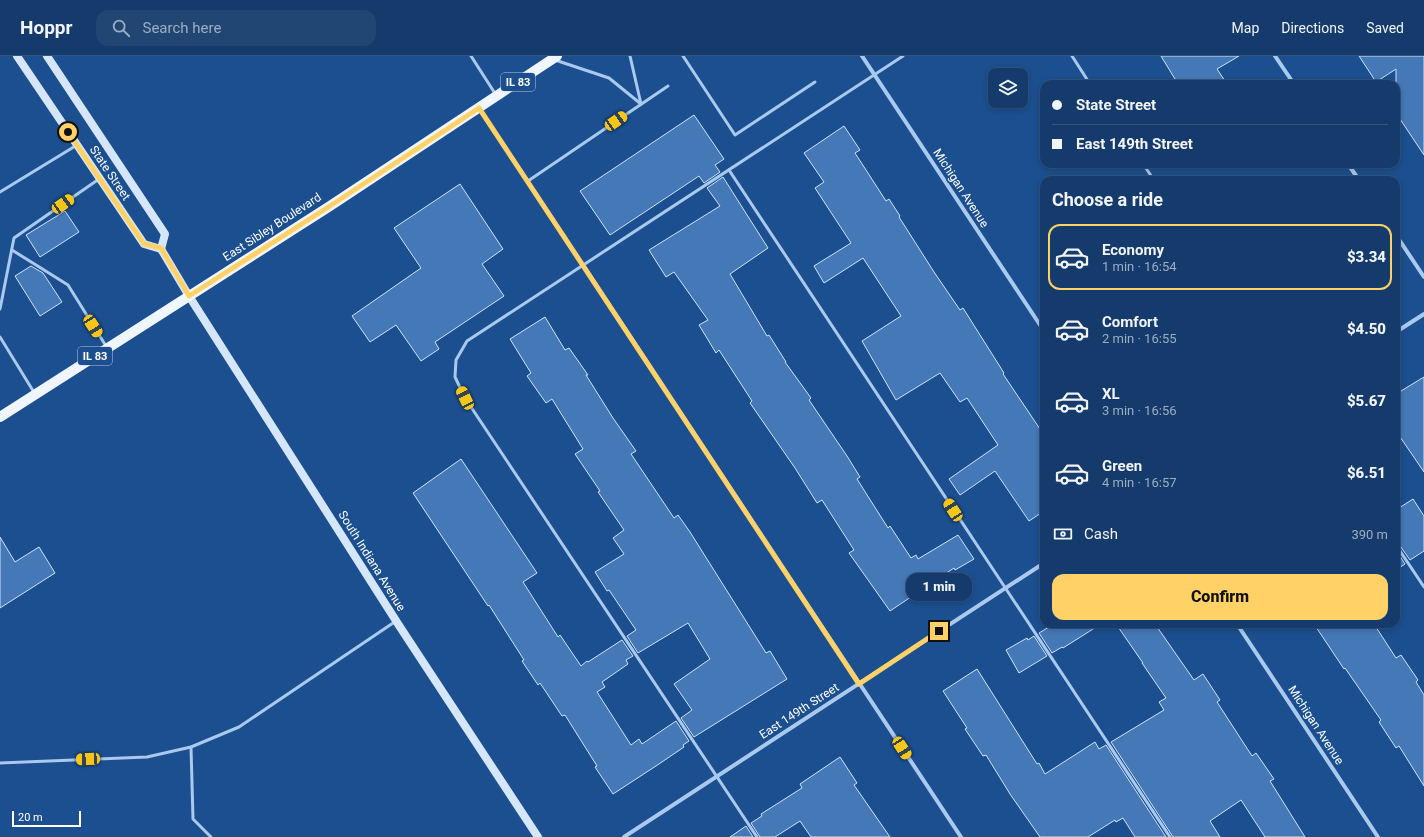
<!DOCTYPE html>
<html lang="en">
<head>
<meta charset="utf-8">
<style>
  :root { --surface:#143b6b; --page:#214673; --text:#f1f3f6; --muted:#9dadc1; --line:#33557e; --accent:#ffd166 }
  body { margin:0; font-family:Roboto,sans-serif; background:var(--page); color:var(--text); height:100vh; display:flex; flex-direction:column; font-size:15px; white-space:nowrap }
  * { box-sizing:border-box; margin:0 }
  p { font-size:13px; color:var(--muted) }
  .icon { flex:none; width:22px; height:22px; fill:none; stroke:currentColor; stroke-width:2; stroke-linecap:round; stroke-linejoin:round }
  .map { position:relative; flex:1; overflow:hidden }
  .sheet { position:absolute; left:1040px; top:120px; width:360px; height:452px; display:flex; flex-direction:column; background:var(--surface); border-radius:12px; box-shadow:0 2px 6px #0003,0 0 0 1px var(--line) }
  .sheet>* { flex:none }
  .top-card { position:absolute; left:1040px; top:24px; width:360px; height:88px; border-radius:12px; box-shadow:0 2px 6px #0003,0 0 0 1px var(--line); display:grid; align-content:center; height:88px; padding:0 12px; background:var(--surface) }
  .buttons { position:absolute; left:988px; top:12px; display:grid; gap:8px }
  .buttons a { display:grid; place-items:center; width:40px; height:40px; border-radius:8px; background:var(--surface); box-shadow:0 2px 6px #0003,0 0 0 1px var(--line); font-size:20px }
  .scale { position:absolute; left:12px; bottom:10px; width:69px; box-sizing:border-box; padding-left:4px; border:2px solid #fff; border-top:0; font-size:11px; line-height:14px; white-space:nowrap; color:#fff; -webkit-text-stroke:3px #1b4f8f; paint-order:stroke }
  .end { position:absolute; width:18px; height:18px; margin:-9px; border:5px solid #ffd166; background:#111; box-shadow:0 0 0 2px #111 }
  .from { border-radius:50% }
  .bubble { position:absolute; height:28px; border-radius:12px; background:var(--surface); box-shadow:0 2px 6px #0003,0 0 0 1px var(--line); font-size:13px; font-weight:800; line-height:28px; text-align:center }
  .car { position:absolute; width:12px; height:24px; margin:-12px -6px; border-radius:5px; box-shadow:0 0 3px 1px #0007; background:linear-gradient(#f5c518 24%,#345 0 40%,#f5c518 0 76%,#345 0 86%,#f5c518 0) }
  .top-card b { display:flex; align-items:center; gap:14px; height:38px; font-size:15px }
  .top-card b+b { border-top:1px solid var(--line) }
  .top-card i { width:10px; height:10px; background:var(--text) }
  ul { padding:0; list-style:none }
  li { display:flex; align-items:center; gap:12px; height:66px; margin:0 8px 6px; padding:0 4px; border:2px solid transparent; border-radius:12px }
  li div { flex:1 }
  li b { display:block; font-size:15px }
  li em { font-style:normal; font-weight:800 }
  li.current { border-color:var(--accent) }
  li>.icon { width:36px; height:36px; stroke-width:1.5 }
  h2 { padding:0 12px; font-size:18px; line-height:48px }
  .pay { display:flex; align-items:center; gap:10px; height:44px; padding:0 12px; font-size:15px }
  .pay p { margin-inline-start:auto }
  .button { display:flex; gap:8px; margin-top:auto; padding:8px 12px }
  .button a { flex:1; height:46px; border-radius:12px; background:var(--accent); color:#111; font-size:16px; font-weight:800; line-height:46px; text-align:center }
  header { display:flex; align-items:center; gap:24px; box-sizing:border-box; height:56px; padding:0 20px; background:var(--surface); border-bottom:1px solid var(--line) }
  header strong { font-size:19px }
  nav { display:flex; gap:22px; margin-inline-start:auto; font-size:14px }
  .search { width:280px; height:36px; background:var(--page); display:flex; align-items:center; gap:10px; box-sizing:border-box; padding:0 14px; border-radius:12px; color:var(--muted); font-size:15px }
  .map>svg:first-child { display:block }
  .building { fill:#4478b7; stroke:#cfe3fa }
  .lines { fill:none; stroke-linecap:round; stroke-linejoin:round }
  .lane { stroke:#a9c9ee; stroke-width:3 }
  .street { stroke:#a9c9ee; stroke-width:4 }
  .secondary { stroke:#d6e6fa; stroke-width:8 }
  .primary { stroke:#f0f6ff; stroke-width:10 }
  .route { stroke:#ffd166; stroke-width:5 }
  .labels { text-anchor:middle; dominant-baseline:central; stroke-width:3.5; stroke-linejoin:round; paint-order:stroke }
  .shield { fill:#1b4f8f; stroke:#bbcadd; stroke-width:1 }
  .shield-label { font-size:11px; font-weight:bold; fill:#fff }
  .street-label { font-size:12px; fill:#fff; stroke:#1b4f8f }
</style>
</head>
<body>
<header>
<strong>Hoppr</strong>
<div class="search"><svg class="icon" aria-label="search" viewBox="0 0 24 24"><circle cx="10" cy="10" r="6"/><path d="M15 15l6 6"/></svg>Search here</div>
<nav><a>Map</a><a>Directions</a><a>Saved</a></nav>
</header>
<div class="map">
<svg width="1424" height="781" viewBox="0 0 1424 781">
  <rect width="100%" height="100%" fill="#1b4f8f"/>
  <!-- building -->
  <g class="building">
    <polygon points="1161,0 1239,0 1217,13 1227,28 1178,28"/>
    <polygon points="1359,0 1424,0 1424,99 1396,57 1396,13 1376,26"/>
    <polygon points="694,59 724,103 715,109 720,116 704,127 699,120 610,179 580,135"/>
    <polygon points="844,70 860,94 855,97 886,145 889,143 900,160 899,161 934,216 960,254 963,252 1004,317 1003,318 1044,379 1044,455 1029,465 995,415 960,439 949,423 998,389 967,342 960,346 940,317 896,344 862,285 901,260 863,202 824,227 814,210 851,187 815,132 824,126 804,97"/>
    <polygon points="723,121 768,192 730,218 767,280 769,279 786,306 785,306 811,342 809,344 847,400 860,421 857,423 888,472 890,470 911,502 916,499 918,503 958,479 974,503 955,514 954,512 890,555 849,497 854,494 822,444 817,447 795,412 750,347 752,345 719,294 716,297 699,269 708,264 674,216 666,221 649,194 720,150 707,132"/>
    <polygon points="460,128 503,193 482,208 504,240 435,286 439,293 421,305 396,269 370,286 352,260 421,212 394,172"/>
    <polygon points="65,155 79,176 40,201 26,179"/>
    <polygon points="31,210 43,217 62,246 40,260 15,220"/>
    <polygon points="545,261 565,294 569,292 588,319 586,319 613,362 636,395 631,398 674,462 678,459 690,476 766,597 770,595 787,623 694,681 681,662 692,654 674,628 710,603 688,567 638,597 627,580 636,574 609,534 607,535 595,516 624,498 613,482 624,474 598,436 600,435 575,398 583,393 552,343 546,347 527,320 531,317 510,283"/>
    <polygon points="1424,321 1424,416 1396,375 1396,338"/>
    <polygon points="461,403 537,517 523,526 558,581 560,579 581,610 587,605 588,606 622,584 633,600 626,604 628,608 602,626 605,631 597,636 631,689 639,683 642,688 676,665 689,685 683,689 684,691 656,710 613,738 595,711 597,710 565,659 562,660 540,627 538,629 522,605 524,604 489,549 488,550 413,437"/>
    <polygon points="1413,443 1424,460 1424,495 1410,504 1398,487 1396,486 1396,454"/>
    <polygon points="0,481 15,506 39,491 55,517 0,552"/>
    <polygon points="1396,494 1405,508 1396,514"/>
    <polygon points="1054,568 1101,568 1063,592 1062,591 1052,597 1039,577"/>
    <polygon points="1116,568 1155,568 1194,624 1203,618 1220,644 1217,646 1252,700 1256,697 1274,723 1270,725 1305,781 1265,781 1241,744 1210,765 1220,781 1173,781 1111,686 1164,654 1159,646 1166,642 1142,607 1143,607"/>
    <polygon points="1314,568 1374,568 1396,602 1401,599 1418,624 1416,626 1424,639 1424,730 1399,690 1396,692 1379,666 1381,664 1345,612 1344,613"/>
    <polygon points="1034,580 1047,600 1019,617 1006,594 1027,582 1028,584"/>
    <polygon points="977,613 1037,708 1039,707 1045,718 1095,686 1099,693 1106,689 1166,781 1135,781 1123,762 1116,766 1115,764 1088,781 1040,781 1010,738 986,699 983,700 965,673 967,672 943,635"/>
    <polygon points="840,701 857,727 854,729 890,781 811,781 800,765 775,781 760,781 751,767 762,760 761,758 802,732 800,728"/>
    <polygon points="746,770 753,781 730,781"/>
  </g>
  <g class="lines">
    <!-- lane -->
    <g class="lane">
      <polyline points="471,0 496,39"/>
      <polyline points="630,0 641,48"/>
      <polyline points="683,0 735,79 815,26"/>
      <polyline points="1072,0 1090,28"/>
      <polyline points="555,4 609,22 641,48"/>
      <polyline points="1143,108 1154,124"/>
      <polyline points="729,114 1170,781"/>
      <polyline points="528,125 668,30"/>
      <polyline points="0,136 77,89"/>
      <polyline points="12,194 68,229 106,290"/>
      <polyline points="0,253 14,182 99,123"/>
      <polyline points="0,281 35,338"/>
      <polyline points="1396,489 1424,531"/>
      <polyline points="191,691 193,763 211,781"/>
      <polyline points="0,707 147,701 191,691 239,671 396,565"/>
      <polyline points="757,781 465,342 455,321 456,304 467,285 903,0"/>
    </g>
    <!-- street -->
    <g class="street">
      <polyline points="862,0 1044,275"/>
      <polyline points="1275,0 1294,28"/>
      <polyline points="479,52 961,781"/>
      <polyline points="1348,108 1359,124"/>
      <polyline points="1396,179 1424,221"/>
      <polyline points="1396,276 1424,258"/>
      <polyline points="1237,568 1378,781"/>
      <polyline points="624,781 1044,507"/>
    </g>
    <!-- secondary -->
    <g class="secondary">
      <polyline points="17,0 144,188 161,193 189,240 400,571 538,781"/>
      <polyline points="47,0 165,178 161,193"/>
    </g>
    <!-- primary -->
    <polyline class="primary" points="0,361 330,150 557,0"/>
  </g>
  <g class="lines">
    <!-- route -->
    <polyline class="route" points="68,76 144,188 161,192 189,240 330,150 479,52 859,628 939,575"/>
  </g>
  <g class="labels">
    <!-- shield labels -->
    <g class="shield">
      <rect x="501" y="17" width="34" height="18" rx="3"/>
      <rect x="78" y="291" width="34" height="18" rx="3"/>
    </g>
    <g class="shield-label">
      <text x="518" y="26">IL 83</text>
      <text x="95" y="300">IL 83</text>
    </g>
    <!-- street labels -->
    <g class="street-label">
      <text transform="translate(110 117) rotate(56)">State Street</text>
      <text transform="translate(961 132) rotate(57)">Michigan Avenue</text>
      <text transform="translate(272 171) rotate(-33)">East Sibley Boulevard</text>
      <text transform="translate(372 505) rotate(58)">South Indiana Avenue</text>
      <text transform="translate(799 655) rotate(-33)">East 149th Street</text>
      <text transform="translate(1316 669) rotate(57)">Michigan Avenue</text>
    </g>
  </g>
</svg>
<div class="buttons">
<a><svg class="icon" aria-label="layers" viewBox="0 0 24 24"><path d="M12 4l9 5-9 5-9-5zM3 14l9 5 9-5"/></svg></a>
</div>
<div class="scale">20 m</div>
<i class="end from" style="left:68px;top:76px"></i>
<i class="end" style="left:939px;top:575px"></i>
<div class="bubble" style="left:906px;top:517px;width:66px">1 min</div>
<i class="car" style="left:616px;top:65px;rotate:56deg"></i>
<i class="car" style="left:63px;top:148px;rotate:55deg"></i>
<i class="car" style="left:93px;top:270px;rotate:147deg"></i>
<i class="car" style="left:465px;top:342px;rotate:334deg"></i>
<i class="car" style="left:953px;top:454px;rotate:327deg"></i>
<i class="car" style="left:902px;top:692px;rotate:147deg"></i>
<i class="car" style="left:88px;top:703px;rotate:267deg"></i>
<div class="top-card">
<b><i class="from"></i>State Street</b>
<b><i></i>East 149th Street</b>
</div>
<section class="sheet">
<h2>Choose a ride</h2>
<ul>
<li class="current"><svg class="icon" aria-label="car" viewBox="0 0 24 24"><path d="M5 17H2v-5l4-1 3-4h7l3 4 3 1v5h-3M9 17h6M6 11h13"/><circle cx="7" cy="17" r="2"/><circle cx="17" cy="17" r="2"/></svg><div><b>Economy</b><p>1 min · 16:54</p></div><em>$3.34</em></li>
<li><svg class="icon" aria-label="car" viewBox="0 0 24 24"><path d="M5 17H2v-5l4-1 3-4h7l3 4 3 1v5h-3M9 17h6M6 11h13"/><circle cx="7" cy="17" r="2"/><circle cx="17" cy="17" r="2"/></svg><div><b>Comfort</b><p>2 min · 16:55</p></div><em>$4.50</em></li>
<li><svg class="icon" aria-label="car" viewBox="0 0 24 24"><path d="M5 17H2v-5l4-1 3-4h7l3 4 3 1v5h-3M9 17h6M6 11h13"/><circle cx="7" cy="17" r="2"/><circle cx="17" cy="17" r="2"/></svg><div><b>XL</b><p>3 min · 16:56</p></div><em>$5.67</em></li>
<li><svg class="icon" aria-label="car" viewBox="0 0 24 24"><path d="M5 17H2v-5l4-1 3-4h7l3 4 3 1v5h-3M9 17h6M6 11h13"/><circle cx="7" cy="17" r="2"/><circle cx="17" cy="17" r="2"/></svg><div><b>Green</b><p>4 min · 16:57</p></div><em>$6.51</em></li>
</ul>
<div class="pay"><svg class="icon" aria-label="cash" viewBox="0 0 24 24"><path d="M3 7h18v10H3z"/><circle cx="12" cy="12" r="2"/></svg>Cash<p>390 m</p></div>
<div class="button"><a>Confirm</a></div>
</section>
</div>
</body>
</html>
